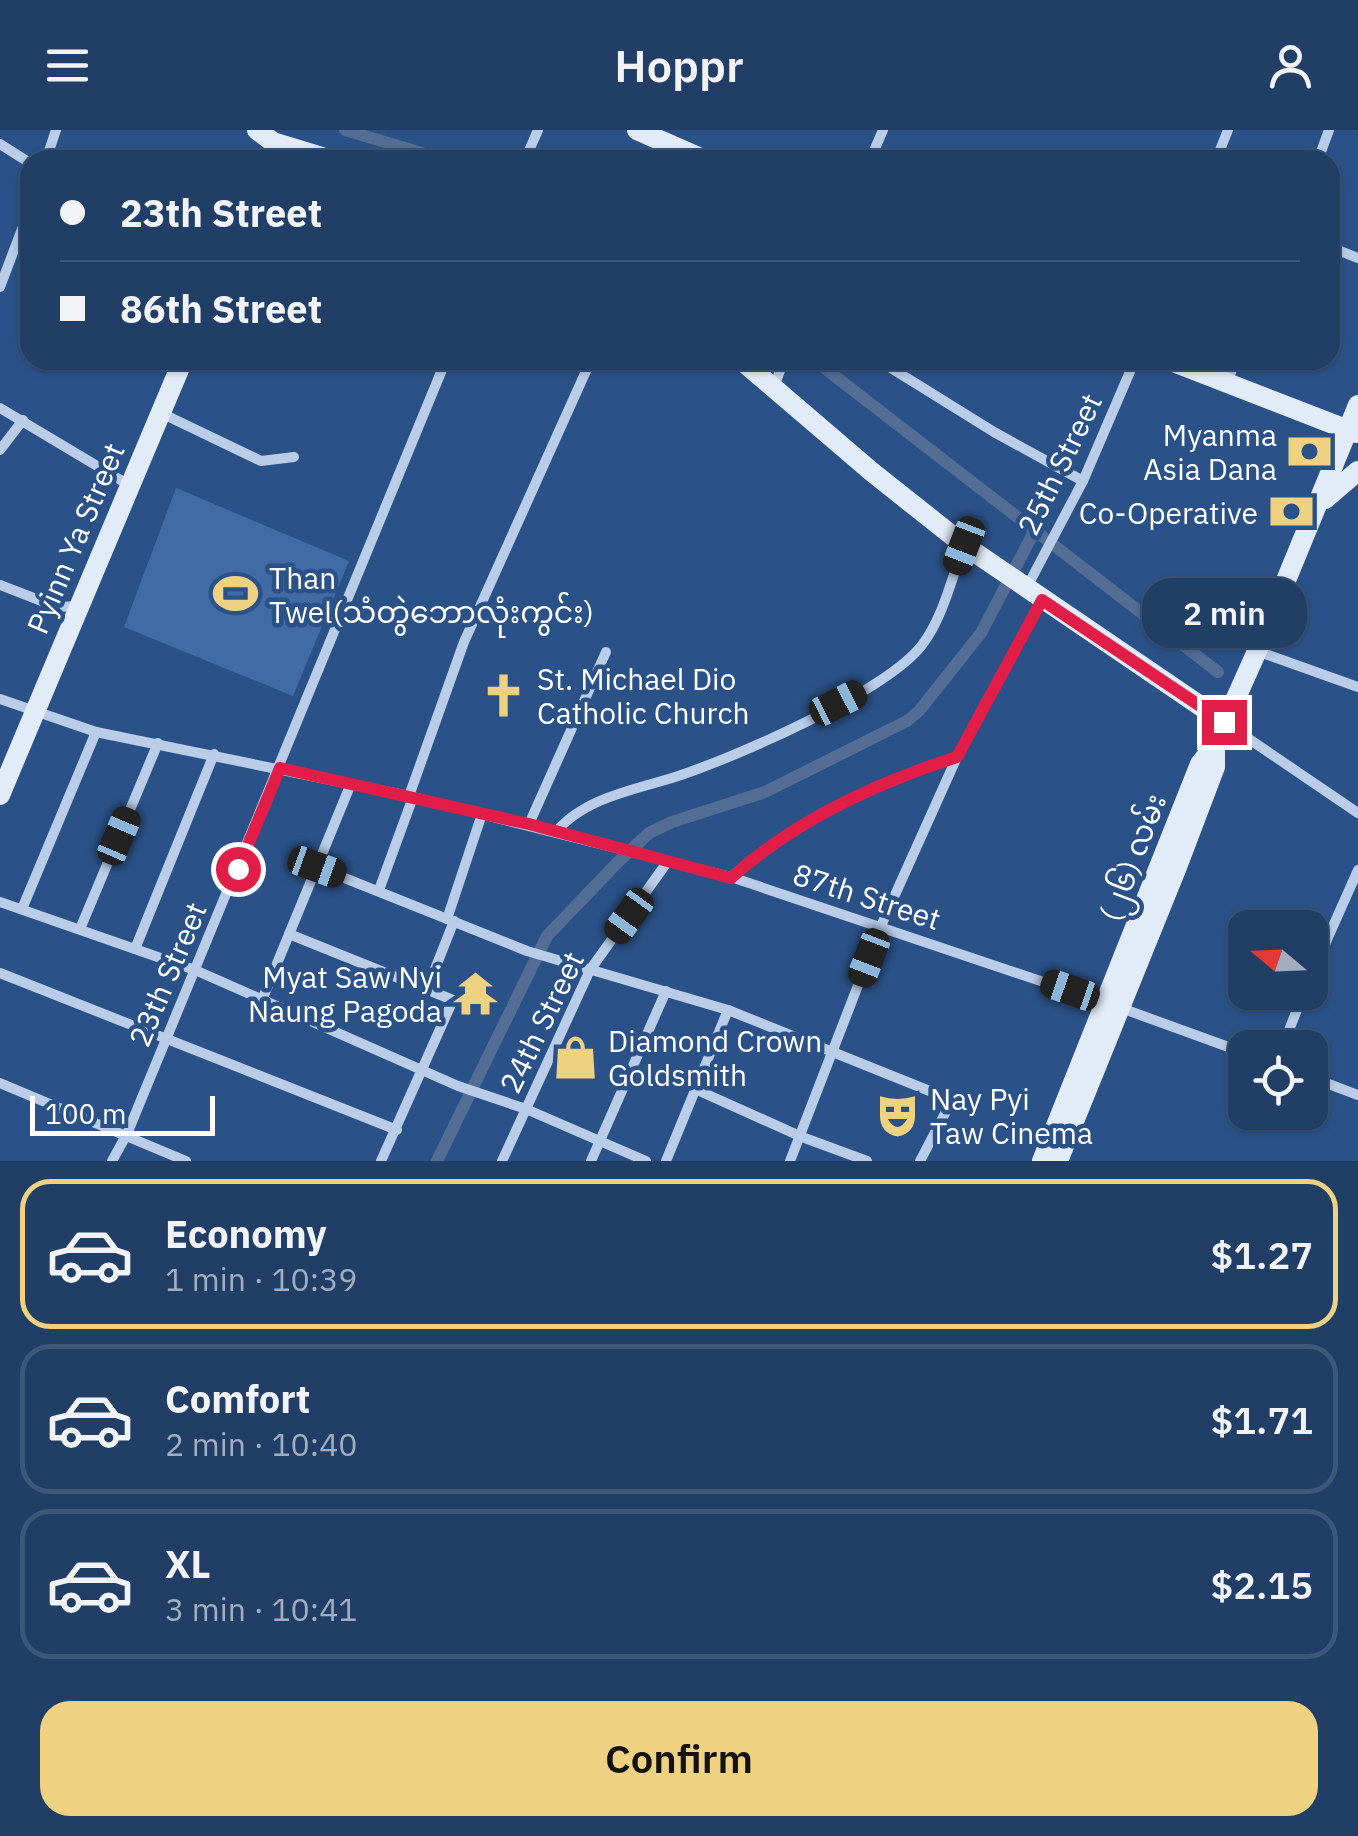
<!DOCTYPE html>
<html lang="en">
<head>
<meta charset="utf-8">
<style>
  :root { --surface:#203e66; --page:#28456c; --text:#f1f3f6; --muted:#a2aebf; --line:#3d577a; --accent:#eed181 }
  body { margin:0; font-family:"IBM Plex Sans","Noto Sans Myanmar",sans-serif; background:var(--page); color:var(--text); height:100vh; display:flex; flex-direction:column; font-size:38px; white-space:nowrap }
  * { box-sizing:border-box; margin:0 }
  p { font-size:32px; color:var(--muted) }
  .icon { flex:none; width:55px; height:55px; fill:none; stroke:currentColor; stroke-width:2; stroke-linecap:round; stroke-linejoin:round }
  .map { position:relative; height:1031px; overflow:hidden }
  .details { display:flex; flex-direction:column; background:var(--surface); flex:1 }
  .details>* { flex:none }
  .guide { position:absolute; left:20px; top:20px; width:1320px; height:220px; border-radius:30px; box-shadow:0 2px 8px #0004,0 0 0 2px var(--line); display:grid; align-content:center; height:220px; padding:0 40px; background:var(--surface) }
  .needle { width:65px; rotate:289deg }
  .buttons { position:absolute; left:1228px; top:780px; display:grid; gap:20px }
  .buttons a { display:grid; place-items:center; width:100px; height:100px; border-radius:20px; background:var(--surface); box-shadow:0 2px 8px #0004,0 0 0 2px var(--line); font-size:50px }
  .scale { position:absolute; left:30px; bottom:25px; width:185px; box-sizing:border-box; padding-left:10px; border:5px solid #fff; border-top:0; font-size:28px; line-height:35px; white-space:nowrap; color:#fff; -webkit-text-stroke:8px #2b5288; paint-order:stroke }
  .end { position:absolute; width:45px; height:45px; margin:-22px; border:12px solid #e11d48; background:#fff; box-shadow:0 0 0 5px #fff }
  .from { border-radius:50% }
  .bubble { position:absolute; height:70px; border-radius:30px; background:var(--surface); box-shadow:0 2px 8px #0004,0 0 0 2px var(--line); font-size:32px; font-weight:600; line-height:70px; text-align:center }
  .car { position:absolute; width:30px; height:60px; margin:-30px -15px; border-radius:12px; box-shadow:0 0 8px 2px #0007; background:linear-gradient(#222 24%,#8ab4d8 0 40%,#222 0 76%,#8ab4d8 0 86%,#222 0) }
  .guide b { display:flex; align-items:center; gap:35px; height:95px; font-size:38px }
  .guide b+b { border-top:2px solid var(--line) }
  .guide i { width:25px; height:25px; background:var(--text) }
  ul { padding:18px 0 0; list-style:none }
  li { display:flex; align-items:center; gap:30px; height:150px; margin:0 20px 15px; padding:0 20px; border:5px solid var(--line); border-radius:30px }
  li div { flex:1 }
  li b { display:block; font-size:38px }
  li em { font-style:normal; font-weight:600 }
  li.on { border-color:var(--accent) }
  li>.icon { width:90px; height:90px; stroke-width:1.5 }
  .cta { display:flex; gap:20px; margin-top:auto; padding:20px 40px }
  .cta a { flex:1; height:115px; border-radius:30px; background:var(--accent); color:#111; font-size:40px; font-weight:600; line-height:115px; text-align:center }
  header { display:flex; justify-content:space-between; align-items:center; height:130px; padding:0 40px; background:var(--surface); font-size:45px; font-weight:600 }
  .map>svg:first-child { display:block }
  .green { fill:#416ba4 }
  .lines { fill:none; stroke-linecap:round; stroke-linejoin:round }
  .canal { stroke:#536d94; stroke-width:12 }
  .street { stroke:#b9cde8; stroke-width:10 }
  .secondary { stroke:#e2ebf8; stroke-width:20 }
  .route { stroke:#e11d48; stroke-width:12 }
  .labels { text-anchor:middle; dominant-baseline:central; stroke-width:9; stroke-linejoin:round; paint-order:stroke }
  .poi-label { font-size:30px; fill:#fff; stroke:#2b5288; text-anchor:start }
  .street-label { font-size:30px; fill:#fff; stroke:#2b5288 }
</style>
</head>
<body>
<header><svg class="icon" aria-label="menu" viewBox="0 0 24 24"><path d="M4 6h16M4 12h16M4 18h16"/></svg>Hoppr<svg class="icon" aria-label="person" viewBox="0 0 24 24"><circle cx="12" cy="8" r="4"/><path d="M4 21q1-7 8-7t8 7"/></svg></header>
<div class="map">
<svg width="1358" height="1031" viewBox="0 0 1358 1031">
  <rect width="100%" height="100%" fill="#2b5288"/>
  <!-- green -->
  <polygon class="green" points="176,358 349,431 293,566 124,497"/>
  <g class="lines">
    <!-- canal -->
    <g class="canal">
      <polyline points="345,0 445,30"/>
      <polyline points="814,230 1218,542"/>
      <polyline points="437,1031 547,806 617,733 649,703 672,692 765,662 907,591 919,581 981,503 1035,400"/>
    </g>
    <!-- street -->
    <g class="street">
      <polyline points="0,14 30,33"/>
      <polyline points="46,30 56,0"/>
      <polyline points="525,30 538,0"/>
      <polyline points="870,30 883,0"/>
      <polyline points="1216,30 1228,0"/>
      <polyline points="1318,30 1329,0"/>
      <polyline points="1330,117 1358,128"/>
      <polyline points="0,157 30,78"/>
      <polyline points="878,230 994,302 1083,351"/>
      <polyline points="1227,252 1236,230"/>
      <polyline points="774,257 784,230"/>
      <polyline points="0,278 129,355"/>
      <polyline points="161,283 261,331 294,327"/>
      <polyline points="0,320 23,290"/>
      <polyline points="0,455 57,477 79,476"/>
      <polyline points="1027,457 1083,351 1135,230"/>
      <polyline points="1257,521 1358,557"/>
      <polyline points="0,569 96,602 409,666 731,747 1121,878 1245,923"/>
      <polyline points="1224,592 1358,683"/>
      <polyline points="409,666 464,512 591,230"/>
      <polyline points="529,694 606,522"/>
      <path d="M 556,702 C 583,669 632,660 672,648 C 732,629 886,562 922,515 C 943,488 952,447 964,415"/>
      <polyline points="317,737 527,821 728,880 952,970 920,1031"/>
      <path d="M 731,747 C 795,691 876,653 957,627"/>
      <polyline points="379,760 413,667"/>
      <polyline points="0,772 195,840 458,956 526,979 646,1031"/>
      <polyline points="22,779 96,602"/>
      <polyline points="447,789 482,684"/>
      <polyline points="80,799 158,613"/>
      <polyline points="289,804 453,870 381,1031"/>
      <polyline points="135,819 214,624"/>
      <polyline points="0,843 397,1000"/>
      <polyline points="1310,848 1358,740"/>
      <polyline points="427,859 454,791"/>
      <polyline points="262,870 350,656"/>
      <polyline points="1282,918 1304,862"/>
      <polyline points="1310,947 1358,965"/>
      <polyline points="0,953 186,1031"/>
      <polyline points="695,959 802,1007 867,1031"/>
      <polyline points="112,1031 127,1004 446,230"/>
      <polyline points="502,1031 590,840 668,731"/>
      <polyline points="591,1031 666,861"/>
      <polyline points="666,1031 728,880"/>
      <polyline points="790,1031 881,796 957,627 1042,470"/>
    </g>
    <!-- secondary -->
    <g class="secondary">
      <polyline points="257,0 273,12 332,30"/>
      <polyline points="637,0 705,30"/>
      <polyline points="741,230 872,342 964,415 1224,592"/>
      <polyline points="1168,230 1356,303"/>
      <polyline points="1325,369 1358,341"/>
      <polyline points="0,665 183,230"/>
      <polyline points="1042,1031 1200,634 1215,615 1257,521 1358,275"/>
      <polyline points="1058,1031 1177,737 1215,637 1215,615"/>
    </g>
  </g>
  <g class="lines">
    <!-- route -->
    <path class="route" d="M 238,739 L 280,638 L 529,694 L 731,748 C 795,690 876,653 957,627 L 1042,470 L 1224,592"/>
  </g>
  <!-- icons -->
  <defs>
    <symbol id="bank-bare" viewBox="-9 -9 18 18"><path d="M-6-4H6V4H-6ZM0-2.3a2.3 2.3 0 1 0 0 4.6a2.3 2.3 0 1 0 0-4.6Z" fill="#eed181" stroke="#2b5288" stroke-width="2.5" paint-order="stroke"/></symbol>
    <symbol id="stadium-bare" viewBox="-9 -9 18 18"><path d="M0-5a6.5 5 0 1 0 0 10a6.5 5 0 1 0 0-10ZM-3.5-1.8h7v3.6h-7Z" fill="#eed181" stroke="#2b5288" stroke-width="2.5" paint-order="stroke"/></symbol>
    <symbol id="church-bare" viewBox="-9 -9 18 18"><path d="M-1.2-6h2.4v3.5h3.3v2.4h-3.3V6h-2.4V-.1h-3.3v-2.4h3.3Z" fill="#eed181" stroke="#2b5288" stroke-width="2.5" paint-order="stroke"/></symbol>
    <symbol id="temple-bare" viewBox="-9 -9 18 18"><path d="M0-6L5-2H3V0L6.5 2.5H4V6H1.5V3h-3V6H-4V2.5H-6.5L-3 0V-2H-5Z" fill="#eed181" stroke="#2b5288" stroke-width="2.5" paint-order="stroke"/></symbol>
    <symbol id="shop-bare" viewBox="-9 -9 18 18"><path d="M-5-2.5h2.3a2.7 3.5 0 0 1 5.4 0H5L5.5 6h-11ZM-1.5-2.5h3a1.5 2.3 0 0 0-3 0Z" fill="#eed181" stroke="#2b5288" stroke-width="2.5" paint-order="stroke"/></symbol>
    <symbol id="theatre-bare" viewBox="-9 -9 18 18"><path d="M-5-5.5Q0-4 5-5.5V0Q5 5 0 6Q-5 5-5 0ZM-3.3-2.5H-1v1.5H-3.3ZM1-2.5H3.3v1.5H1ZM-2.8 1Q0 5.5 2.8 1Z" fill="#eed181" stroke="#2b5288" stroke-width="2.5" paint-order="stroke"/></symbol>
  </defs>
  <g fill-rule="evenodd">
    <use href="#bank-bare" x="1278" y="290" width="63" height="63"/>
    <use href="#bank-bare" x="1260" y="350" width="63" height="63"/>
    <use href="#stadium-bare" x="204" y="432" width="63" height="63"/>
    <use href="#church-bare" x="472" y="534" width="63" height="63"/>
    <use href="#temple-bare" x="444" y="832" width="63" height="63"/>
    <use href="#shop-bare" x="544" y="896" width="63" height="63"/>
    <use href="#theatre-bare" x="866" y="954" width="63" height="63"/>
  </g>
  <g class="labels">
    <!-- poi labels -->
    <g class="poi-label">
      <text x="1277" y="304" text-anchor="end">Myanma<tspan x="1277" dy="34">Asia Dana</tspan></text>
      <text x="1258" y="382" text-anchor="end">Co-Operative</text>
      <text x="269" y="447">Than<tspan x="269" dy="34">Twel(သံတွဲဘောလုံးကွင်း)</tspan></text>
      <text x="537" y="548">St. Michael Dio<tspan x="537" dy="34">Catholic Church</tspan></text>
      <text x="442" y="846" text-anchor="end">Myat Saw Nyi<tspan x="442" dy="34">Naung Pagoda</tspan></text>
      <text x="608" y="910">Diamond Crown<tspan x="608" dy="34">Goldsmith</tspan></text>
      <text x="930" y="968">Nay Pyi<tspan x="930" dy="34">Taw Cinema</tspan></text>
    </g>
    <!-- street labels -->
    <g class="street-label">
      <text transform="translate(1059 334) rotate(-64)">25th Street</text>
      <text transform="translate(75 408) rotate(-67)">Pyinn Ya Street</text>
      <text transform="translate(1132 727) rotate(-69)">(၂၆) လမ်း</text>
      <text transform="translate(867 766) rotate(18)">87th Street</text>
      <text transform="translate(167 844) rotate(-67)">23th Street</text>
      <text transform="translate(541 892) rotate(-64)">24th Street</text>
    </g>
  </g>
</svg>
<div class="buttons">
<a><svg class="needle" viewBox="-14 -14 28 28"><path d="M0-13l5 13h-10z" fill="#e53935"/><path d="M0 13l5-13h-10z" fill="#a2aebf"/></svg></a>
<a><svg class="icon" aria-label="locate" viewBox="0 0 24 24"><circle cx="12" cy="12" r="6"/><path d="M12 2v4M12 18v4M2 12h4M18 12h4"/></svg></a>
</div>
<div class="scale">100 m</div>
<i class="end from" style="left:238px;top:739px"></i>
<i class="end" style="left:1224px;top:592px"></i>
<div class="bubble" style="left:1142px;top:448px;width:165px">2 min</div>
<i class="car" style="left:964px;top:416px;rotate:201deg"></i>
<i class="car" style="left:838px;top:573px;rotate:63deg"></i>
<i class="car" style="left:119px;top:706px;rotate:23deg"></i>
<i class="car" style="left:317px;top:737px;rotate:110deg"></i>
<i class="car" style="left:629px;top:786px;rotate:216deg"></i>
<i class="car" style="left:869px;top:828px;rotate:201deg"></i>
<i class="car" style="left:1070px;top:860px;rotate:289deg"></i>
<div class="guide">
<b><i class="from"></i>23th Street</b>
<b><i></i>86th Street</b>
</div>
</div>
<section class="details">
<ul>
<li class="on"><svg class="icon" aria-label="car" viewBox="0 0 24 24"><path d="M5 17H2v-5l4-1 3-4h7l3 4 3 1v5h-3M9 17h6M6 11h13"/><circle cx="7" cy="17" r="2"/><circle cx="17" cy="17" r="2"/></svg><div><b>Economy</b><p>1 min · 10:39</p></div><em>$1.27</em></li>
<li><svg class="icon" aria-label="car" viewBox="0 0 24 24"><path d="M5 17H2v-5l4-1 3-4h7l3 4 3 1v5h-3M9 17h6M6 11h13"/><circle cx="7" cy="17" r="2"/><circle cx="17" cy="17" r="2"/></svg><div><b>Comfort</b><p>2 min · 10:40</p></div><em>$1.71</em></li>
<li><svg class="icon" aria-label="car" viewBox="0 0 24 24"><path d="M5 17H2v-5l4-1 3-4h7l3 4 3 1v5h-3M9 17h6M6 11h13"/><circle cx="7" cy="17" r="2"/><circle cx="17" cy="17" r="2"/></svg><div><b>XL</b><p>3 min · 10:41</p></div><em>$2.15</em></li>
</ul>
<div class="cta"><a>Confirm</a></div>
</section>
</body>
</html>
